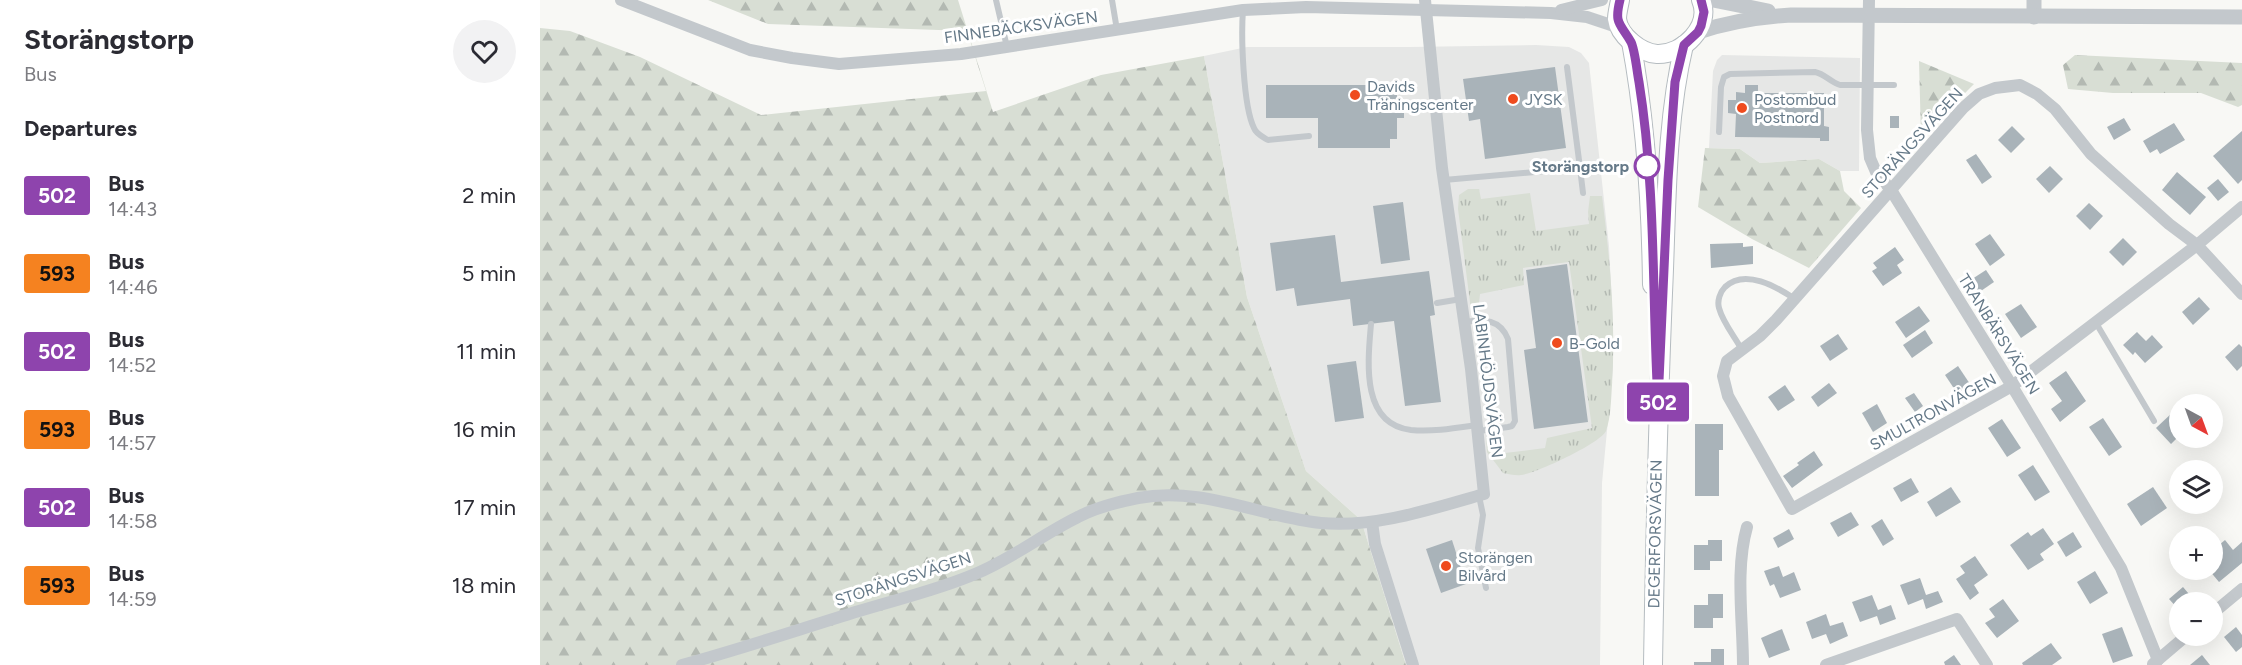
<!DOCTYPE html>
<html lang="en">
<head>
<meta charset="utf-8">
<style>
  body { margin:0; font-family:Figtree,sans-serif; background:#f2f2f3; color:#2b2b33; height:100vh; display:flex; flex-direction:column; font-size:22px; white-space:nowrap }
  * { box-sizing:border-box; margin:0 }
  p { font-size:20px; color:#7c7c81 }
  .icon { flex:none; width:33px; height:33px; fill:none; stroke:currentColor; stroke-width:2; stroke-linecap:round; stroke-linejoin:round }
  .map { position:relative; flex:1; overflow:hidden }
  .drawer { display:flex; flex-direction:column; background:#fff; width:540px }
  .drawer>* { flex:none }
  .badge { padding:0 12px; border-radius:4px; font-size:21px; line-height:39px }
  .needle { width:39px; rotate:139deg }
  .fabs { position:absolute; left:1629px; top:394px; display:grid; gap:12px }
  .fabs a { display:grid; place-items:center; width:54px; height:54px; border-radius:50%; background:#fff; box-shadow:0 6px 24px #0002; font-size:30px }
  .map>.badge { position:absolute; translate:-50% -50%; box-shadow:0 0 0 3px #fff }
  h2 { padding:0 24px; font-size:22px; line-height:54px }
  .round { display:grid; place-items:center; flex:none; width:63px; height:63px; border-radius:32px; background:#f2f2f3 }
  .headline { display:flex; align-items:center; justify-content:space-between; height:102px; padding:0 24px }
  h1 { font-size:28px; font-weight:700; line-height:45px }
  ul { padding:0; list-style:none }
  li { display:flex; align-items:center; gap:18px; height:78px; padding:0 24px }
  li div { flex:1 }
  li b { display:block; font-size:22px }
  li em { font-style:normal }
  li .badge { min-width:66px; font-weight:700; text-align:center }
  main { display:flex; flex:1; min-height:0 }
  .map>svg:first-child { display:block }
</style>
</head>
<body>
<main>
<section class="drawer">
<div class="headline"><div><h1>Storängstorp</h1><p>Bus</p></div><a class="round"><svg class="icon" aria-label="heart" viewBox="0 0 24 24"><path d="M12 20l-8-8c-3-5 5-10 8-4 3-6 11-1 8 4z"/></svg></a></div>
<h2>Departures</h2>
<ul>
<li><span class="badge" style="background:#8e44ad;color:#fff">502</span><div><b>Bus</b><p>14:43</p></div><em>2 min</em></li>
<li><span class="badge" style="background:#f58220;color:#111">593</span><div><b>Bus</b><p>14:46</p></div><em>5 min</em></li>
<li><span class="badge" style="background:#8e44ad;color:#fff">502</span><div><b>Bus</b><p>14:52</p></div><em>11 min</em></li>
<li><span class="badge" style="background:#f58220;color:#111">593</span><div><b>Bus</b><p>14:57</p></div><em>16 min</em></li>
<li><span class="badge" style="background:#8e44ad;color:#fff">502</span><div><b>Bus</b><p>14:58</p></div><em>17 min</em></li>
<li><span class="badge" style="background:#f58220;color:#111">593</span><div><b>Bus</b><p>14:59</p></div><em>18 min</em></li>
</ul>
</section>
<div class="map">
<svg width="1702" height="665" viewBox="0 0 1702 665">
  <defs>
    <pattern id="grass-tufts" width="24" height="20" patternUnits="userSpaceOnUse" patternTransform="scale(1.5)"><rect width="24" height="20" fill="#d8ded4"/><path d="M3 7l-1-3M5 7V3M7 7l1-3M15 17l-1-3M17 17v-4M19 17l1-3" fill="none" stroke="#b3b9b2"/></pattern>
    <pattern id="forest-firs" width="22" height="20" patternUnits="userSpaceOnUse" patternTransform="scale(1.5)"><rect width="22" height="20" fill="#d8ded4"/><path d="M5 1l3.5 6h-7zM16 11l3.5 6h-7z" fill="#b3b9b2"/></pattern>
  </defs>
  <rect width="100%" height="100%" fill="#f8f8f5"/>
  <g fill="#e6e7e6">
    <path d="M996,45L1029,47L1041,53L1049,63L1069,246L1073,325V368L1062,483L1060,665H866L821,520L766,471L707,297L664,56L707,47H869Z"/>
    <path d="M1182,55L1320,58L1319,171H1300L1279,159L1220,163L1200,149L1169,148L1173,71L1177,60Z"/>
  </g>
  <path fill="url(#grass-tufts)" d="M928,189H939L941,199L990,193L996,231L1049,224L1048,212L1050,196H1062C1070,259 1076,322 1072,385C1071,399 1071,417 1066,431C1061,443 995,474 981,475C976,476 969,474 963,473L947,452L946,438H957L965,453L1005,448L1007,438L1052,428L1029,262L983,268L984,285L940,294L938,312L931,310L918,209L919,195Z"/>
  <g fill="url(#forest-firs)">
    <path d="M168,0H418L453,112L561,75L664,56L707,297L766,471L821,520L866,665H0V28L30,31L100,57L221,115L446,91L427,31L228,24Z"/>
    <path d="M1535,55L1702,63V105L1698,107L1661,93H1573L1528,89L1523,65Z"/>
    <path d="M1379,61L1434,84L1381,137Z"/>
    <path d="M1165,148L1200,149L1220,163L1279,159L1300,171L1304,191L1321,208L1269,268L1212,239L1158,207Z"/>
  </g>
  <g fill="#a9b3b9">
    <path d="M1015,67L1026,148L945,159L940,119L929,121L923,79Z"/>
    <path d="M726,85H857V105H864V118H857V139H850V148H778V118H726Z"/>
    <path d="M1205,85H1218V93H1284V126L1289,127V141H1280V138L1195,137L1196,114L1188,113V100H1196V92L1205,93Z"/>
    <rect x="1350" y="116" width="9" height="12"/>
    <path d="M1584,118L1591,130L1574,140L1567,127Z"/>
    <path d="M1634,123L1645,140L1620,154L1617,149L1610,153L1603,141Z"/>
    <path d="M1472,126L1485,139L1471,153L1458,140Z"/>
    <path d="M1702,131V180L1698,184L1673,156Z"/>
    <path d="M1436,154L1452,177L1442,184L1426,160Z"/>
    <path d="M1510,166L1523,179L1509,193L1496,179Z"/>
    <path d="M1637,172L1666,197L1650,215L1622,190Z"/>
    <path d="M1678,179L1689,192L1678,201L1667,188Z"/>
    <path d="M863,202L870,260L841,264L833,206Z"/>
    <path d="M1549,203L1563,216L1550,230L1536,216Z"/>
    <path d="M1450,234L1465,255L1450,266L1435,244Z"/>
    <path d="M795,235L801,282L889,271L895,315L890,316L901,402L865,406L854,321L813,326L810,299L757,306L754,288L736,291L730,243Z"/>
    <path d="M1583,238L1597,252L1583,266L1569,252Z"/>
    <path d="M1203,243V247L1213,246V264L1171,268L1170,244Z"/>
    <path d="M1355,247L1364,260L1357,265L1362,273L1343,286L1332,271L1337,268L1333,263Z"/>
    <path d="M1027,264L1048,422L994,429L984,350L996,348L986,270Z"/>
    <path d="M1446,270L1454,282L1438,293L1429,281Z"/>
    <path d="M1659,297L1670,309L1653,325L1642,312Z"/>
    <path d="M1481,304L1497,327L1481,338L1465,314Z"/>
    <path d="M1379,306L1390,321L1366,338L1355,322Z"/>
    <path d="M1385,330L1393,343L1372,358L1363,345Z"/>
    <path d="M1597,332L1606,341L1612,335L1623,347L1605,363L1595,352L1593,355L1583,345Z"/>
    <path d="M1298,334L1308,349L1290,361L1280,346Z"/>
    <path d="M1699,344L1702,347V366L1697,371L1685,357Z"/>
    <path d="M816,361L824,418L795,422L787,365Z"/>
    <path d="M1418,366L1432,387L1419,396L1405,375Z"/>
    <path d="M1526,371L1546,401L1520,422L1511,409L1522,401L1509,383Z"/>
    <path d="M1289,383L1297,393L1278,407L1271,397Z"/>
    <path d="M1245,385L1255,400L1238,411L1228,397Z"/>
    <path d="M1374,393L1383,406L1375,412L1365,398Z"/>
    <path d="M1337,404L1347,423L1333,432L1322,413Z"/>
    <path d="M1633,412L1640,419V438H1650L1644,444L1638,437L1631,444L1616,428Z"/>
    <path d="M1563,418L1582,447L1569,456L1549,427Z"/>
    <path d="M1462,419L1481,448L1467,457L1448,428Z"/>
    <path d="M1155,424H1183V450H1179V496H1155Z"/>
    <path d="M1274,451L1283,465L1252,488L1243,476L1259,465L1257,463Z"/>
    <path d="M1493,465L1510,492L1495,501L1478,475Z"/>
    <path d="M1371,478L1379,492L1361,502L1353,488Z"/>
    <path d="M1411,487L1421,502L1396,517L1387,502Z"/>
    <path d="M1613,487L1627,508L1601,526L1587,504Z"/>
    <path d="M1311,512L1319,525L1298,537L1290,523Z"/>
    <path d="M1342,519L1354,539L1343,546L1331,526Z"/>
    <path d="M1503,528L1514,544L1500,554L1504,560L1488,570L1470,545L1488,532L1491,536Z"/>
    <path d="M1249,529L1254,539L1238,548L1233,538Z"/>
    <path d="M1533,532L1542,547L1526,557L1517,542Z"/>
    <path d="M912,540L926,584L901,593L886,549Z"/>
    <path d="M1168,540H1182V561H1170V570H1154V545H1168Z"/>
    <path d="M1685,540L1693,550L1702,542V563L1679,582L1669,570H1672V551Z"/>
    <path d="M1435,556L1448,575L1434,585L1439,593L1430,600L1416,579L1425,573L1420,566Z"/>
    <path d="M1239,566L1243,577L1254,572L1261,590L1240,598L1234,584L1230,586L1224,571Z"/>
    <path d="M1555,571L1568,593L1550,604L1537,582Z"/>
    <path d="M1380,578L1386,595L1398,591L1403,602L1386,609L1383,599L1368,605L1360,585Z"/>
    <path d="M1643,587L1654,600L1650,603H1640V611L1629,599Z"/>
    <path d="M1168,594H1183V618H1173V628H1154V605H1168Z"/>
    <path d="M1332,595L1338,610L1351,605L1356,619L1340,625L1337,616L1320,622L1312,602Z"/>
    <path d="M1463,599L1479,621L1457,638L1445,623L1455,617L1449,609Z"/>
    <path d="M1286,614L1290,626L1303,622L1308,636L1290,644L1286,634L1272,639L1266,622Z"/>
    <path d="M1582,627L1593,656L1573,663L1562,634Z"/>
    <path d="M1696,627L1702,635V647L1696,652L1684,637Z"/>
    <path d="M1242,629L1250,650L1229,658L1221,638Z"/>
    <path d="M1511,643L1522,658L1512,665H1483L1482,663Z"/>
    <path d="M1171,649H1184V665H1154V662H1171Z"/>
    <path d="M1414,655L1421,665H1405L1404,662Z"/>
    <path d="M1662,655L1670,665H1650Z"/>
  </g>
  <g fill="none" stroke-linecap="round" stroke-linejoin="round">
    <g stroke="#b5bcc0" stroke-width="20">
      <g id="secondary">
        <path d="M1080,0C1079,6 1077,13 1077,19C1079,36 1101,53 1117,54C1143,55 1172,26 1161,0"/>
        <path d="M1091,42C1106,122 1111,203 1112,285"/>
        <path d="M1113,665C1115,541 1118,417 1123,293C1127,210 1125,126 1144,45"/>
      </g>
    </g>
    <g stroke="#c3c8cc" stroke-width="6">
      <path d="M456,0L467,47"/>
      <path d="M572,0L577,30"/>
      <path d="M703,10C701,36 703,106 714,128C716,134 723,137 728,140L769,136"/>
      <path d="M1179,132L1181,87L1184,77L1190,74L1275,72C1285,74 1290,82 1300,85H1354"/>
      <path d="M1040,168L1043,193"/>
      <path d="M904,180L1040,168L1027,67"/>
      <path d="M897,303L921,299"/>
      <path d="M925,322C944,319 960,319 968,339L975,421L972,426L968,427L939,431"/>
      <path d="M1556,323L1614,421"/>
      <path d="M831,324C828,360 820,424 871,430C893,432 916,428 937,425"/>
      <path d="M1202,350C1195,337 1183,323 1179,308C1177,301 1180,292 1185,287C1205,268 1237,287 1255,299"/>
      <path d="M939,496L943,515L938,548L946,588"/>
    </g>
    <g stroke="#c3c8cc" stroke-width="12">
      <path d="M81,0L210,50L252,58L299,64L421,54L703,10L766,7L1011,13L1047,17L1080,28"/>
      <path d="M1329,0L1327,130L1330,158L1336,172L1351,190L1472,386L1581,568L1618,660"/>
      <path d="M1021,10L1062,0"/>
      <path d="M1702,207L1657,245L1472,386L1252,509L1188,396L1183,376L1187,361L1220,336L1236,320L1423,108L1439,94L1455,88L1480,85L1497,94L1515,109L1551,154L1629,224L1657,245L1702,294"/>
      <path d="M832,522L835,544L873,665"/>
      <path d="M1672,614L1702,589"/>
      <path d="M1613,664L1646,636"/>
      <path d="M142,665C201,649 260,629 319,611C358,599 398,590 435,574C472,559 503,534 538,517C557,507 578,502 598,498C662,486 718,516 781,523C836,528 891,509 944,494L931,369L902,168L885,0"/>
      <path d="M1203,665C1203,622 1195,569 1207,527"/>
      <path d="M1286,665L1417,619L1447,665"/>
    </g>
    <g stroke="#c3c8cc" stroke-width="15">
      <path d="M1173,0L1228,11"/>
      <path d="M1494,17V0"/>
      <path d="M1158,32C1189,22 1218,17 1251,15L1702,17"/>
    </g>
    <use href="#secondary" stroke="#fff" stroke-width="18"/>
  </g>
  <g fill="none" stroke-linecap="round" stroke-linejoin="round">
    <g stroke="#fff" stroke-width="14">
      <path id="line" d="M1080,0C1074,24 1080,23 1091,42C1095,50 1097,72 1099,82C1116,188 1112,297 1118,403L1128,180L1135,82L1144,45L1158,32L1161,26L1164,12L1161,0"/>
    </g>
    <use href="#line" stroke="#8e44ad" stroke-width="9"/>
  </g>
  <g fill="#ef4b1e" stroke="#fff" stroke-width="2">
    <circle cx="815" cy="95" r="6"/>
    <circle cx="973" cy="99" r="6"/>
    <circle cx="1202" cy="108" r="6"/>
    <circle cx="1017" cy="343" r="6"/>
    <circle cx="906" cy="566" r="6"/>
  </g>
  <circle fill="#fff" stroke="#8e44ad" stroke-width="3" cx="1107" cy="166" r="12"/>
  <g text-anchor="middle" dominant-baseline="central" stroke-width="6" stroke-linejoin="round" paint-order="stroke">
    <g font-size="16" fill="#657988" stroke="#fff">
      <text transform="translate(481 27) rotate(-8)">FINNEBÄCKSVÄGEN</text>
      <text transform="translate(1372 143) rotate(-48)">STORÄNGSVÄGEN</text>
      <text transform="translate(1459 334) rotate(58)">TRANBÄRSVÄGEN</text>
      <text transform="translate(948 381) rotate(83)">LABINHÖJDSVÄGEN</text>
      <text transform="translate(1393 412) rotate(-29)">SMULTRONVÄGEN</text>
      <text transform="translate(1115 534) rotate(-89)">DEGERFORSVÄGEN</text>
      <text transform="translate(363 579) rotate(-18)">STORÄNGSVÄGEN</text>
    </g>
    <g font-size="16" fill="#657988" stroke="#fff" text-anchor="start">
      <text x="827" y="86">Davids<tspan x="827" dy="18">Träningscenter</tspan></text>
      <text x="985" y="99">JYSK</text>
      <text x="1214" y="99">Postombud<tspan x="1214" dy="18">Postnord</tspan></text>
      <text x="1029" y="343">B-Gold</text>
      <text x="918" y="557">Storängen<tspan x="918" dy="18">Bilvård</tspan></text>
    </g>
    <g font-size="16" font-weight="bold" fill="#657988" stroke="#fff" text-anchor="end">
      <text x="1089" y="166">Storängstorp</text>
    </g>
  </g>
</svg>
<div class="fabs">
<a><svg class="needle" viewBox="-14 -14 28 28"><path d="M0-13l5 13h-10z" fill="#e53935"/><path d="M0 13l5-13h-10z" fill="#7c7c81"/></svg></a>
<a><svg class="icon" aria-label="layers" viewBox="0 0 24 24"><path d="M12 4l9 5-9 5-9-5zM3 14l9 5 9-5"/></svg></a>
<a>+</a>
<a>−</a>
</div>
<b class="badge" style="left:1118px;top:402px;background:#8e44ad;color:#fff">502</b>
</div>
</main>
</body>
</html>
